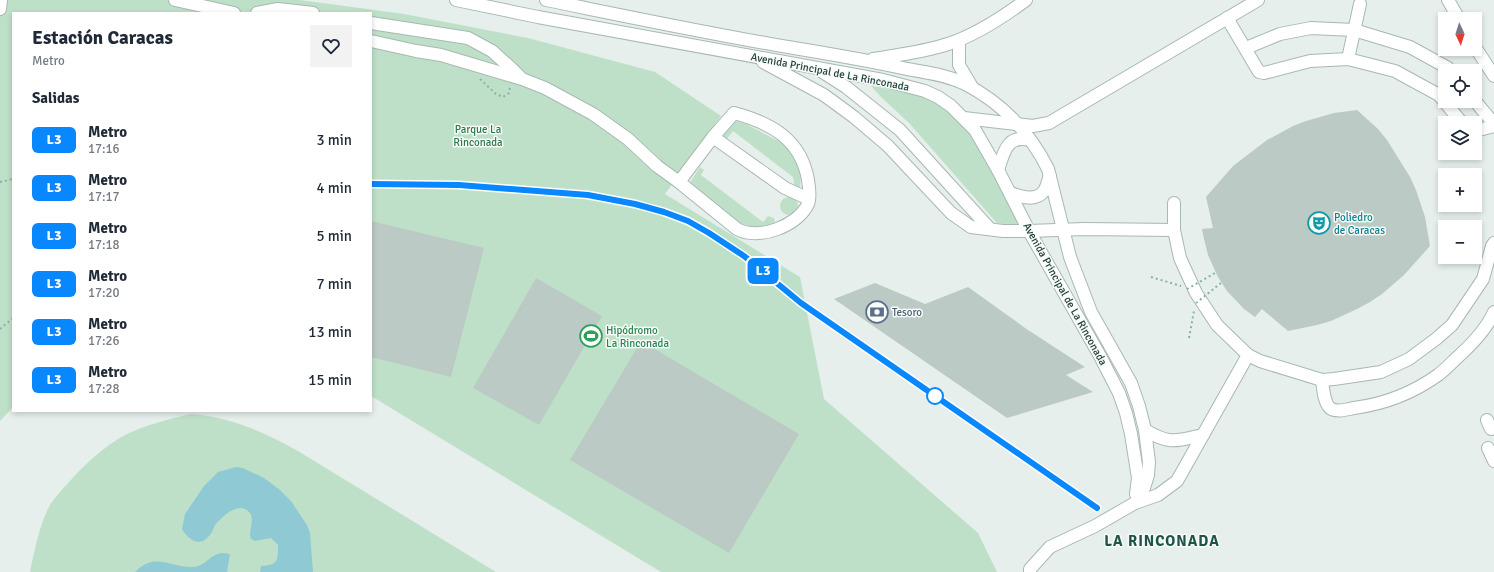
<!DOCTYPE html>
<html lang="es">
<head>
<meta charset="utf-8">
<style>
  body { margin:0; font-family:Signika,sans-serif; background:#f2f2f3; color:#1f2937; height:100vh; display:flex; flex-direction:column; font-size:15px; white-space:nowrap }
  * { box-sizing:border-box; margin:0 }
  p { font-size:13px; color:#747a83 }
  .icon { flex:none; width:22px; height:22px; fill:none; stroke:currentColor; stroke-width:2; stroke-linecap:round; stroke-linejoin:round }
  .map { position:relative; flex:1; overflow:hidden }
  .panel { position:absolute; left:12px; top:12px; width:360px; height:400px; display:flex; flex-direction:column; background:#fff; border-radius:0px; box-shadow:0 2px 6px #0003 }
  .panel>* { flex:none }
  .badge { padding:0 8px; border-radius:6px; font-size:14px; line-height:26px }
  .needle { width:26px; rotate:176deg }
  .fabs { position:absolute; left:1438px; top:12px; display:grid; gap:8px }
  .fabs a { display:grid; place-items:center; width:44px; height:44px; border-radius:0px; background:#fff; box-shadow:0 2px 6px #0003; font-size:20px }
  .map>.badge { position:absolute; translate:-50% -50%; box-shadow:0 0 0 2px #fff }
  h2 { padding:0 20px; font-size:15px; line-height:36px }
  .round { display:grid; place-items:center; flex:none; width:42px; height:42px; border-radius:0px; background:#f2f2f3 }
  .overview { display:flex; align-items:center; justify-content:space-between; height:68px; padding:0 20px }
  h1 { font-size:19px; font-weight:700; line-height:30px }
  ul { padding:0; list-style:none }
  li { display:flex; align-items:center; gap:12px; height:48px; padding:0 20px }
  li div { flex:1 }
  li b { display:block; font-size:15px }
  li em { font-style:normal }
  li .badge { min-width:44px; font-weight:700; text-align:center }
  .map>svg:first-child { display:block }
</style>
</head>
<body>
<div class="map">
<svg width="1494" height="572" viewBox="0 0 1494 572">
  <rect width="100%" height="100%" fill="#e6efeb"/>
  <g fill="#bfe0c8">
    <path d="M5,0H300L404,14L528,38L655,72L721,116L665,194L800,277L824,399L978,533L997,572H661L371,396V13H13V407L0,421V1Z"/>
    <path d="M871,86C889,89 909,90 925,97C931,100 938,104 944,108C975,128 1004,194 1022,227L997,223L909,123L880,96Z"/>
    <path d="M735,121L746,124L786,145L793,153L801,172L800,188H795L793,177L733,131L726,140L720,135Z"/>
    <path d="M700,167L704,170L701,175L763,222L768,216L774,218L775,222L773,226C761,228 750,227 739,223L692,187L691,181Z"/>
    <circle cx="789" cy="206" r="9"/>
    <path d="M191,414C234,418 261,431 298,451L496,572H30C34,553 38,532 46,513C51,501 61,491 69,482C85,464 103,447 125,435C145,425 169,419 191,414Z"/>
  </g>
  <g fill="#8ec9d4">
    <path d="M236,467L243,468L264,478L280,490L291,501L307,525L310,533L313,572H260L261,566C278,565 278,561 278,545L271,538L255,541L251,539C248,531 254,523 251,515C249,511 245,508 241,508C231,508 221,518 215,525C213,529 212,533 209,536C199,548 188,539 182,529L185,514L204,486L218,472Z"/>
    <path d="M223,553L230,554L227,572H135C155,551 171,568 193,567C207,566 209,554 223,553Z"/>
  </g>
  <g fill="#bbcac4">
    <path d="M1357,110L1378,129L1387,140L1410,177L1416,190L1425,217L1430,246L1404,275L1382,294L1370,302L1357,309L1331,321L1317,325L1288,331L1262,309L1255,317L1244,309L1227,291L1218,277L1208,255L1204,239L1202,229L1213,228L1206,197L1233,166L1267,140L1293,126L1306,121L1334,113Z"/>
    <path d="M371,221L484,248L451,377L371,357Z"/>
    <path d="M536,278L602,316L539,425L473,388Z"/>
    <path d="M875,283L925,304L968,287L1028,330L1085,367L1066,375L1093,392L1007,418L834,299Z"/>
    <path d="M641,341L799,434L729,553L570,460Z"/>
  </g>
  <g fill="none" stroke-linecap="round" stroke-linejoin="round">
    <g stroke="#a8b8b2" stroke-width="14">
      <g id="minor">
        <path d="M175,0L234,13"/>
        <path d="M456,0L538,17L883,80L925,91L938,97L951,106L975,130L998,170L1029,231L1100,356L1119,393L1126,413L1131,434L1138,478L1136,494"/>
        <path d="M546,0C630,17 715,35 800,49C836,55 872,61 907,69C925,72 946,75 963,83C1001,102 1029,131 1048,169L1070,257L1091,312L1131,383L1139,406L1145,430L1149,462L1148,475L1144,488L1135,503L1095,526L1050,547L1030,569V572"/>
        <path d="M1448,0L1459,19"/>
        <path d="M0,9L1,0"/>
        <path d="M257,13L278,9L313,13"/>
        <path d="M1227,18L1259,72L1264,73L1310,61L1348,59L1395,71L1439,95L1462,123"/>
        <path d="M371,23L468,38L492,51L512,69L521,78"/>
        <path d="M959,40V65L972,87"/>
        <path d="M371,41L416,51L441,55L522,79L545,88L593,114L628,139L657,166L679,182"/>
        <path d="M1475,47L1494,76"/>
        <path d="M1246,48L1280,34L1311,28L1354,30L1410,47L1448,68L1450,71"/>
        <path d="M873,59C898,55 924,52 948,44C976,35 1003,17 1026,0"/>
        <path d="M1348,59L1360,4"/>
        <path d="M763,62L824,95L854,117L888,146L951,213L971,227L1003,231H1029L1084,229L1174,230"/>
        <path d="M821,71L846,87L900,130L990,229"/>
        <path d="M1475,101L1494,124"/>
        <path d="M734,113C771,123 801,139 808,180C809,187 811,197 808,204C798,226 758,241 737,229L679,182L713,137Z"/>
        <path d="M964,118L1033,126L1049,123L1258,0"/>
        <path d="M1475,131L1494,126"/>
        <path d="M713,137L785,188L809,199"/>
        <path d="M998,170C1004,152 1007,134 1030,140"/>
        <path d="M1011,193C1021,197 1036,202 1044,191C1047,187 1048,180 1050,176"/>
        <path d="M1174,203V230L1180,258L1196,293L1217,325L1248,355L1260,361L1322,380L1334,379L1381,372L1409,359L1436,339L1452,325L1483,279L1492,246L1494,243"/>
        <path d="M1322,380C1323,388 1324,403 1330,408C1336,413 1348,409 1354,408C1384,404 1413,393 1438,375C1446,369 1453,361 1461,354C1474,342 1487,328 1494,312"/>
        <path d="M1487,420L1491,429"/>
        <path d="M1145,430C1170,445 1176,441 1203,435"/>
        <path d="M1488,448L1494,461"/>
        <path d="M1135,503L1158,495L1177,481L1248,355"/>
      </g>
    </g>
    <g stroke="#86b3a5" stroke-width="2" stroke-dasharray="2 3" stroke-linecap="butt">
      <path d="M480,79L496,94L503,97L509,93L510,87"/>
      <path d="M0,182L13,179"/>
      <path d="M1151,277L1181,286"/>
      <path d="M0,329L13,318"/>
      <path d="M1189,338L1194,311"/>
    </g>
    <use href="#minor" stroke="#fff" stroke-width="12"/>
    <g stroke="#86b3a5" stroke-width="2" stroke-dasharray="2 3" stroke-linecap="butt">
      <path d="M1187,289L1215,273"/>
      <path d="M1196,303L1221,283"/>
    </g>
  </g>
  <g fill="none" stroke-linecap="round" stroke-linejoin="round">
    <g stroke="#fff" stroke-width="9">
      <path id="line" d="M371,184L459,185L588,195L635,204L664,212L688,221L709,233L744,256L801,303L1097,508"/>
    </g>
    <use href="#line" stroke="#0887ff" stroke-width="6"/>
  </g>
  <defs>
    <g id="theatre-ring" transform="scale(1.15)"><circle r="9.5" fill="#f7fbf9" stroke="#0f9aa8" stroke-width="1.5"/><path d="M-5-5.5Q0-4 5-5.5V0Q5 5 0 6Q-5 5-5 0ZM-3.3-2.5H-1v1.5H-3.3ZM1-2.5H3.3v1.5H1ZM-2.8 1Q0 5.5 2.8 1Z" fill="#0f9aa8"/></g>
    <g id="bank-ring" transform="scale(1.15)"><circle r="9.5" fill="#f7fbf9" stroke="#5c6f8a" stroke-width="1.5"/><path d="M-6-4H6V4H-6ZM0-2.3a2.3 2.3 0 1 0 0 4.6a2.3 2.3 0 1 0 0-4.6Z" fill="#5c6f8a"/></g>
    <g id="stadium-ring" transform="scale(1.15)"><circle r="9.5" fill="#f7fbf9" stroke="#2e9e5b" stroke-width="1.5"/><path d="M0-5a6.5 5 0 1 0 0 10a6.5 5 0 1 0 0-10ZM-3.5-1.8h7v3.6h-7Z" fill="#2e9e5b"/></g>
  </defs>
  <g fill-rule="evenodd">
    <use href="#theatre-ring" x="1319" y="223"/>
    <use href="#bank-ring" x="877" y="312"/>
    <use href="#stadium-ring" x="591" y="336"/>
  </g>
  <circle fill="#fff" stroke="#0887ff" stroke-width="2" cx="935" cy="396" r="8"/>
  <g text-anchor="middle" dominant-baseline="central" stroke-width="3" stroke-linejoin="round" paint-order="stroke">
    <g font-size="11" fill="#24423a" stroke="#f7fbf9">
      <text transform="translate(830 72) rotate(11)">Avenida Principal de La Rinconada</text>
      <text transform="translate(1065 294) rotate(61)">Avenida Principal de La Rinconada</text>
    </g>
    <g font-size="11" fill="#2d7a4b" stroke="#f7fbf9">
      <text x="478" y="129">Parque La<tspan x="478" dy="13">Rinconada</tspan></text>
    </g>
    <g font-size="11" fill="#0d838f" stroke="#f7fbf9" text-anchor="start">
      <text x="1334" y="217">Poliedro<tspan x="1334" dy="13">de Caracas</tspan></text>
    </g>
    <g font-size="11" fill="#4e5e75" stroke="#f7fbf9" text-anchor="start">
      <text x="892" y="312">Tesoro</text>
    </g>
    <g font-size="11" fill="#27864d" stroke="#f7fbf9" text-anchor="start">
      <text x="606" y="330">Hipódromo<tspan x="606" dy="13">La Rinconada</tspan></text>
    </g>
    <g font-size="15" font-weight="bold" letter-spacing="1" fill="#1f5548" stroke="#f7fbf9">
      <text x="1162" y="541">LA RINCONADA</text>
    </g>
  </g>
</svg>
<div class="fabs">
<a><svg class="needle" viewBox="-14 -14 28 28"><path d="M0-13l5 13h-10z" fill="#e53935"/><path d="M0 13l5-13h-10z" fill="#747a83"/></svg></a>
<a><svg class="icon" aria-label="locate" viewBox="0 0 24 24"><circle cx="12" cy="12" r="6"/><path d="M12 2v4M12 18v4M2 12h4M18 12h4"/></svg></a>
<a><svg class="icon" aria-label="layers" viewBox="0 0 24 24"><path d="M12 4l9 5-9 5-9-5zM3 14l9 5 9-5"/></svg></a>
<a>+</a>
<a>−</a>
</div>
<b class="badge" style="left:763px;top:271px;background:#0887ff;color:#fff">L3</b>
<section class="panel">
<div class="overview"><div><h1>Estación Caracas</h1><p>Metro</p></div><a class="round"><svg class="icon" aria-label="heart" viewBox="0 0 24 24"><path d="M12 20l-8-8c-3-5 5-10 8-4 3-6 11-1 8 4z"/></svg></a></div>
<h2>Salidas</h2>
<ul>
<li><span class="badge" style="background:#0887ff;color:#fff">L3</span><div><b>Metro</b><p>17:16</p></div><em>3 min</em></li>
<li><span class="badge" style="background:#0887ff;color:#fff">L3</span><div><b>Metro</b><p>17:17</p></div><em>4 min</em></li>
<li><span class="badge" style="background:#0887ff;color:#fff">L3</span><div><b>Metro</b><p>17:18</p></div><em>5 min</em></li>
<li><span class="badge" style="background:#0887ff;color:#fff">L3</span><div><b>Metro</b><p>17:20</p></div><em>7 min</em></li>
<li><span class="badge" style="background:#0887ff;color:#fff">L3</span><div><b>Metro</b><p>17:26</p></div><em>13 min</em></li>
<li><span class="badge" style="background:#0887ff;color:#fff">L3</span><div><b>Metro</b><p>17:28</p></div><em>15 min</em></li>
</ul>
</section>
</div>
</body>
</html>
